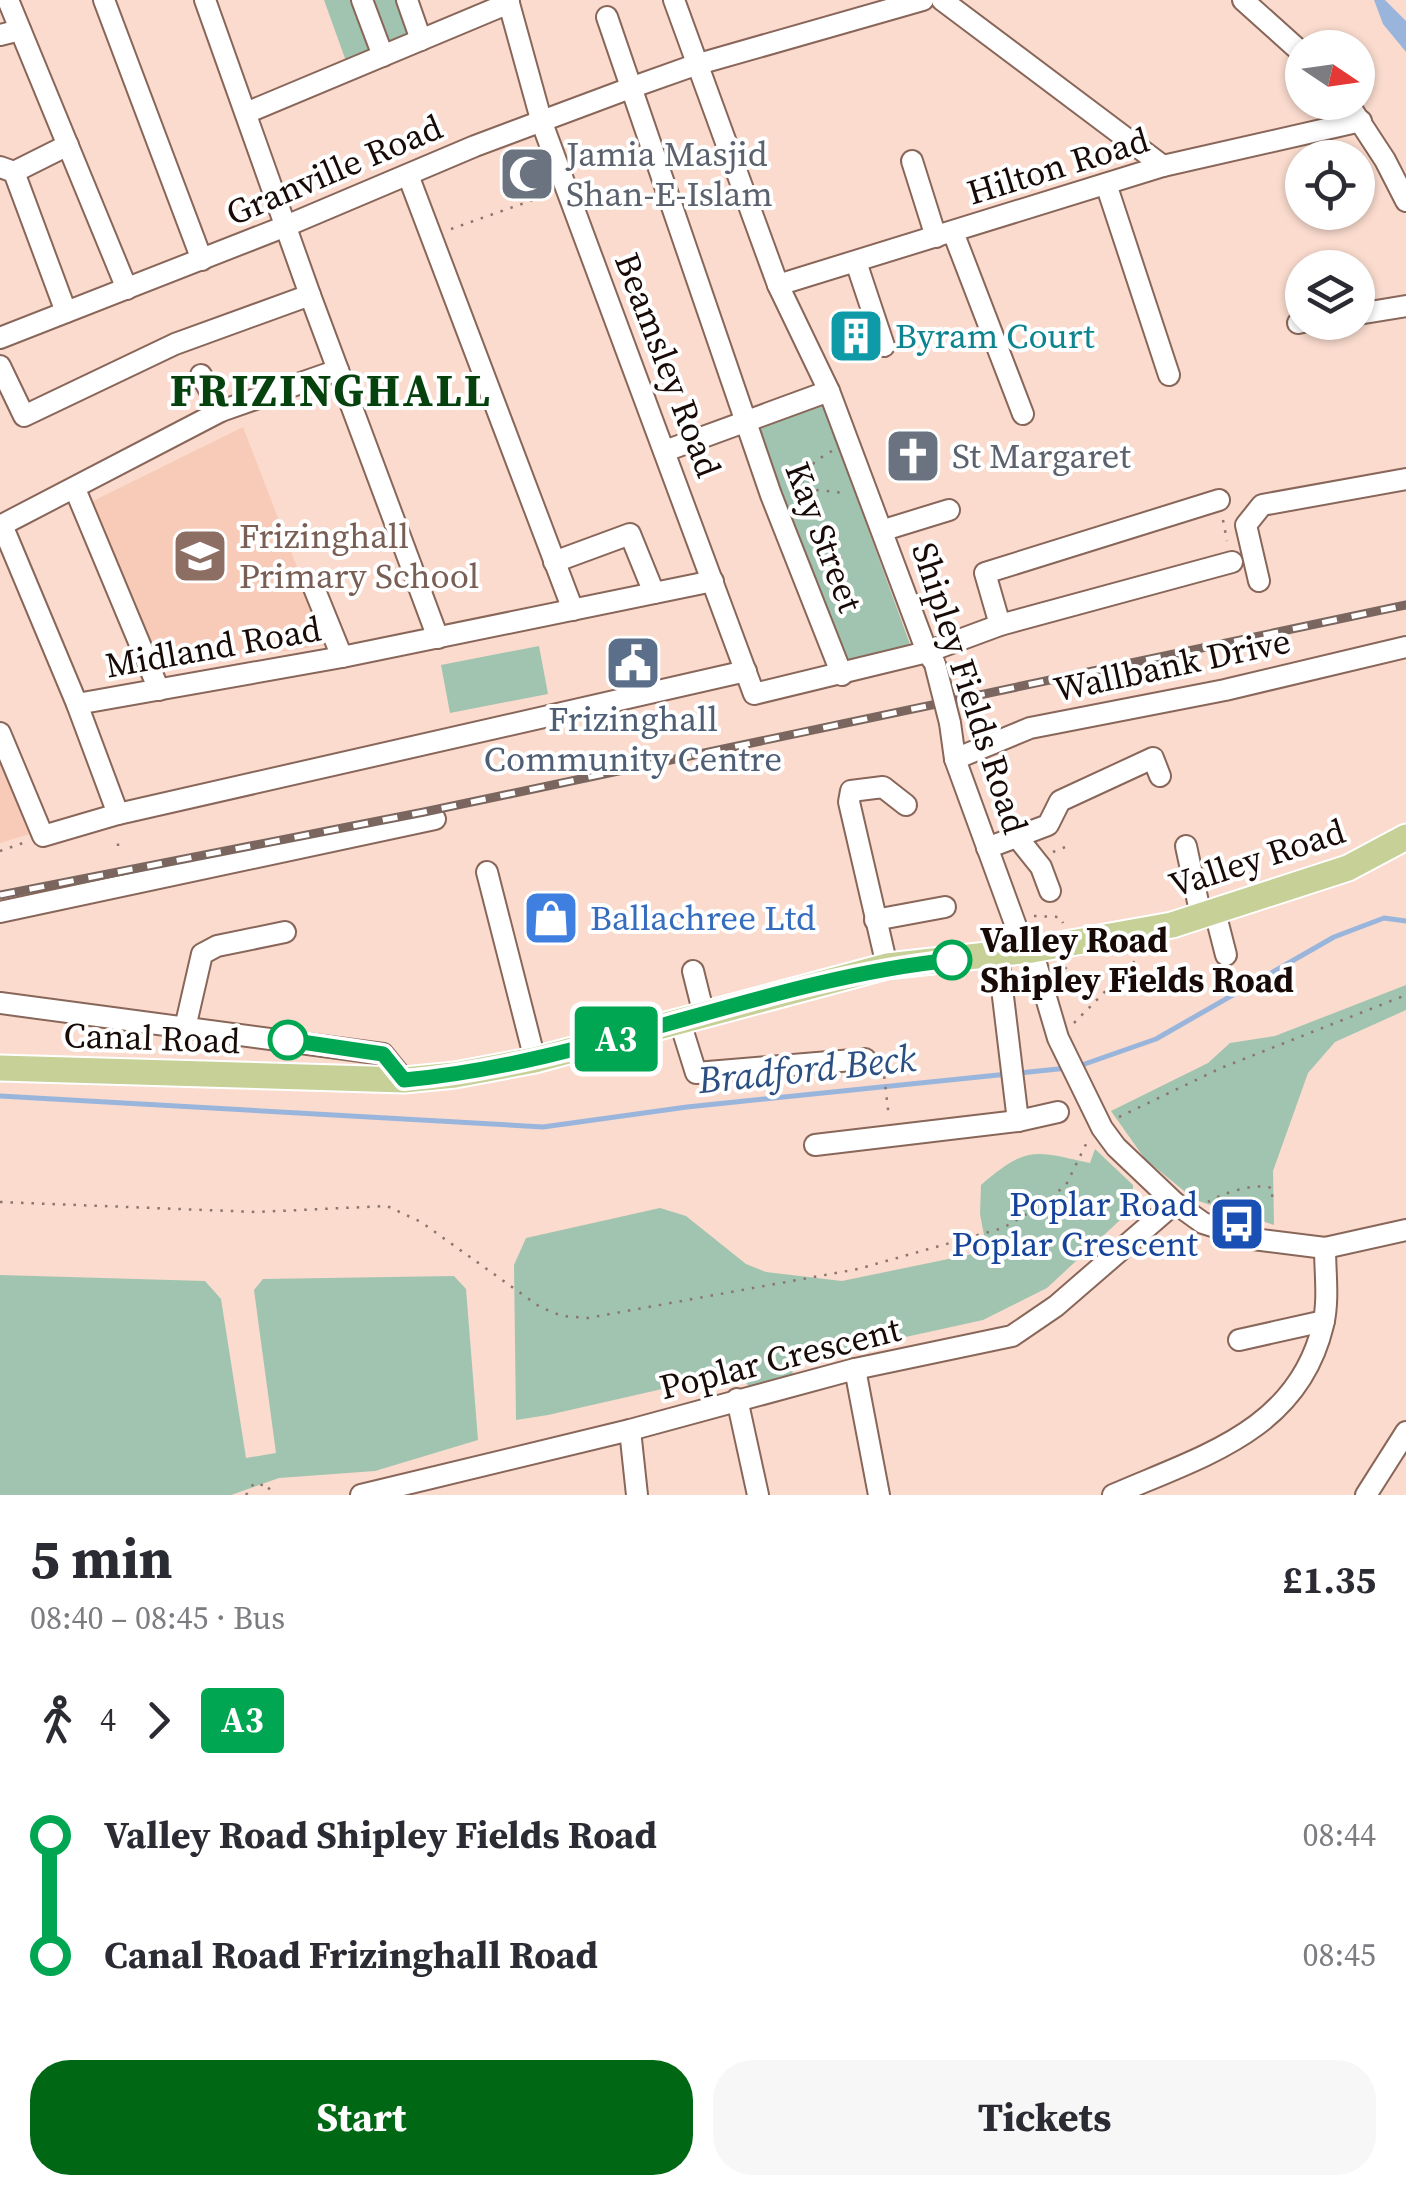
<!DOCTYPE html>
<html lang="en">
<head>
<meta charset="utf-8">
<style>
  body { margin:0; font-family:"Source Serif 4",serif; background:#f7f7f7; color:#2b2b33; height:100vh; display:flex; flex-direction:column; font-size:38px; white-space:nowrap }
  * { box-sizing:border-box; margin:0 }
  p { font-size:32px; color:#7c7c81 }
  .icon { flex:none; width:55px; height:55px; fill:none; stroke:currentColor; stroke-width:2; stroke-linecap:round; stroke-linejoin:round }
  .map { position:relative; height:1495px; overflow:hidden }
  .details { display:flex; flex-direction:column; background:#fff; flex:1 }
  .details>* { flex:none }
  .badge { padding:0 20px; border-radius:8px; font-size:35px; line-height:65px }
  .needle { width:65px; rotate:103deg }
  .fabs { position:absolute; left:1285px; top:30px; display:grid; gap:20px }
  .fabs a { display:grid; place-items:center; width:90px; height:90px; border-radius:50%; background:#fff; box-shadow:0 2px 8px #0004; font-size:50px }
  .map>.badge { position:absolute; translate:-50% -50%; box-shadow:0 0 0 5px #fff }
  .legs { display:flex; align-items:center; gap:15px; height:110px; padding:0 30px; font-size:32px }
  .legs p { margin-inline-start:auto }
  .overview { display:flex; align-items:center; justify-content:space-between; height:170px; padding:0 30px }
  h1 { font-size:55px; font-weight:700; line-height:75px }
  .cta { display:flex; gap:20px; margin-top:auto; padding:20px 30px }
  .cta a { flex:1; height:115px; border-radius:40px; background:#006815; color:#fff; font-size:40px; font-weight:700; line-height:115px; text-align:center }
  .cta a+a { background:#f7f7f7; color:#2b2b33 }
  ul { padding:0 30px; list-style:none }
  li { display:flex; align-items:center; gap:35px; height:120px; font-size:38px }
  li i { display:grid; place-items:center; width:15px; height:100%; margin:0 12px; background:currentColor }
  li i::after { content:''; width:25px; height:25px; margin:-12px; border:8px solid; border-radius:50%; background:#fff }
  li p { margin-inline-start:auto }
  li:first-child i { background:linear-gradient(#0000 50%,currentColor 0) }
  li:last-child i { background:linear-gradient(currentColor 50%,#0000 0) }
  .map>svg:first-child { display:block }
</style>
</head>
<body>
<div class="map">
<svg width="1406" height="1495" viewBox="0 0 1406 1495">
  <rect width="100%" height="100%" fill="#fadbce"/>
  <g fill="#f8cbb8">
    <path d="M243,427L327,645L152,670L85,505Z"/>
    <path d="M0,753L33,833L0,843Z"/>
  </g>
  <g fill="#a1c4b0">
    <path d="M324,0H403L415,36L347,64Z"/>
    <path d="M822,402L911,647L845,664L753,428Z"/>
    <path d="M539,646L548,694L450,713L441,665Z"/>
    <path d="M1406,985V1010L1335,1042L1308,1073L1273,1171L1274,1225L1195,1200L1145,1159L1111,1111L1208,1063L1230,1043L1275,1036Z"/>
    <path d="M1095,1149L1133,1185V1208L1047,1288L983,1320L792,1362L793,1378L750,1388L737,1372L548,1415L516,1420L514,1265L526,1238L660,1208L686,1216L746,1264L766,1272L842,1281L987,1251L980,1214L981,1185C1027,1146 1033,1150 1090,1163Z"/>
    <path d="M0,1275L205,1281L221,1299L246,1458L276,1453L254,1290L263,1279L454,1276L466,1289L478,1440L375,1471L279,1478L231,1495H0Z"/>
  </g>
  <path fill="#9ab5dc" d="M1374,0H1385L1406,21V52L1383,24Z"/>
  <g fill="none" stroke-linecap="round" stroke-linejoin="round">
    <g stroke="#9ab5dc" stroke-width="5">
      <path d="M1079,1066L1156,1039L1334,937L1384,918L1406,921"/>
      <path d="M1019,1073L1068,1068"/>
      <path d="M0,1096L543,1127L687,1107L1008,1074"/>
    </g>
    <g stroke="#886659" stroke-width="24">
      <g id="minor">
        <path d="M8,0L127,289"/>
        <path d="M104,0L202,260"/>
        <path d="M205,0L310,295L438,638"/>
        <path d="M362,0L383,56"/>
        <path d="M407,0L421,40"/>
        <path d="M508,0L542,123L754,694L927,652L1000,625L1232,562"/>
        <path d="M674,0L778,285L829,391L927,652L934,662"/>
        <path d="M942,0L1163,166"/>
        <path d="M1243,0L1302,53"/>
        <path d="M607,17L771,495L842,675"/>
        <path d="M0,35L20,30"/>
        <path d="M1347,102L1385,160L1406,201"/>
        <path d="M246,113L509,3"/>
        <path d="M912,161L936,237"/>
        <path d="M0,167L14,172L66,312"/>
        <path d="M14,172L68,145"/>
        <path d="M408,175L573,610"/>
        <path d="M1106,184L1169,375"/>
        <path d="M953,232L1023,414"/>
        <path d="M856,262L884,346"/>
        <path d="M778,285L1163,166L1361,121"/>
        <path d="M1358,314L1406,306"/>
        <path d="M1298,323L1303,322"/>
        <path d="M0,338L286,226L475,146L633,87L695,65L923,0"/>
        <path d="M0,366L24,416L175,344L310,295"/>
        <path d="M201,375L221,411"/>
        <path d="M665,451L829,391"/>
        <path d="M75,489L159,690"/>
        <path d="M2,525L77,704L118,814"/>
        <path d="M0,526L221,411L338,370"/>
        <path d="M884,530L949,510"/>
        <path d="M554,562L630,534L654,593"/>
        <path d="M1259,581L1246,525L1262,505L1406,479"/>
        <path d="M314,588L342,657"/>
        <path d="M1000,625L985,573L1219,500"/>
        <path d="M77,704L342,657L713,581"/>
        <path d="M950,723L955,759L1025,951"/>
        <path d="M0,733L43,836L118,814L746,671"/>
        <path d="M955,759L1030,728L1225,690L1406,647"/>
        <path d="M1017,837L1041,867L1050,891"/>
        <path d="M1186,846L1201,916"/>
        <path d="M987,848L1048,825L1060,801L1153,758L1160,776"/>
        <path d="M487,872L535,1060"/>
        <path d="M0,912L435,819"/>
        <path d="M1215,912L1226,955"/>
        <path d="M875,920L945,907"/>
        <path d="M1032,950L1058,1038L1102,1128L1116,1147L1175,1203L1203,1223L1253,1239L1325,1248L1406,1230"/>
        <path d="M998,955L1018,1121L1058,1112"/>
        <path d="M887,966L849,802L851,791L883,787L906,805"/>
        <path d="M693,971L704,1015"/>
        <path d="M0,1003L383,1054L404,1080"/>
        <path d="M680,1022L696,1073L865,1059"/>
        <path d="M185,1028L202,954L217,946L285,932"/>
        <path d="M815,1145L1018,1121"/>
        <path d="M1239,1340L1324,1321"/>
        <path d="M855,1369L879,1495"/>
        <path d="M737,1399L758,1495"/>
        <path d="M630,1430L637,1495"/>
        <path d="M361,1495L630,1430L855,1369L1012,1336L1056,1306L1175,1203"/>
        <path d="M1113,1495C1202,1456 1298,1431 1323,1325C1329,1301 1325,1272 1325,1248"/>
        <path d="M1366,1495L1406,1432"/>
      </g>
    </g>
    <g stroke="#fff" stroke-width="29">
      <path id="major" d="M0,1068L404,1080L455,1075L535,1060L887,966L1032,950L1172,925L1348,868L1406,837"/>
    </g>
    <g stroke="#8b756d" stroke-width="2.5" stroke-dasharray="2.5 8" stroke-linecap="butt">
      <path d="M451,229L547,195"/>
      <path d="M832,451L815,461L801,484L817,490L845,493"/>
      <path d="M1223,520L1227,541"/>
      <path d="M118,846V836"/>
      <path d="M0,851L23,843"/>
      <path d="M1053,852L1070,845"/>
      <path d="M1034,916L1060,917L1063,923"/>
      <path d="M1057,976L1069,965"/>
      <path d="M1074,1023L1142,954"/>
      <path d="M883,1066L889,1118"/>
      <path d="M1119,1117L1221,1068L1406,995"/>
      <path d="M0,1202L256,1212L387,1206L421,1222L540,1307L562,1316L588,1318L858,1269L1003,1228L1040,1206L1066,1185L1088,1140"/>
      <path d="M1208,1202C1222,1193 1260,1181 1273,1189L1272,1197"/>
      <path d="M246,1495L254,1483L270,1487L265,1495"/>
    </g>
    <use href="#minor" stroke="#fff" stroke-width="20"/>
    <use href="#major" stroke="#c6d097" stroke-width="25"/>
    <g stroke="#7a665e" stroke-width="9">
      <path id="rail" d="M0,895L424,812L1406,605"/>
    </g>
    <use href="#rail" stroke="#fff" stroke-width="5" stroke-dasharray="15" stroke-linecap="butt"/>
    <g stroke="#886659" stroke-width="24" stroke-linecap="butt">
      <path id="minor-bridge" d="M935,664L950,723"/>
    </g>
    <use href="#minor-bridge" stroke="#fff" stroke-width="20"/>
  </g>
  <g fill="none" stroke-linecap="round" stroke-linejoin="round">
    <g stroke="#fff" stroke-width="22">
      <path id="line-1" d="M288,1040L383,1054L404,1080C592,1063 766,979 952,960"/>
    </g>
    <use href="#line-1" stroke="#00a651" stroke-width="15"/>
  </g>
  <defs>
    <g id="mosque-square" transform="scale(2.875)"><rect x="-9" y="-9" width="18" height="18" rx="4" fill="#6b7280" stroke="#fff"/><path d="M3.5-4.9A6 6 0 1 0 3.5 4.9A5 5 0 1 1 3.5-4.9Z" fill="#fff"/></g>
    <g id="building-square" transform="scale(2.875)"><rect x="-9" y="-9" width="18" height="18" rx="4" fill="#0f9aa8" stroke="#fff"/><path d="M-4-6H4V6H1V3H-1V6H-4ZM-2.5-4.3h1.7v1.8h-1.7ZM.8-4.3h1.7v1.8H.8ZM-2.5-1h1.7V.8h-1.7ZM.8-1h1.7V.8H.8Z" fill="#fff"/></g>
    <g id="church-square" transform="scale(2.875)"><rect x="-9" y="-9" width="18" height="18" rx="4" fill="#6b7280" stroke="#fff"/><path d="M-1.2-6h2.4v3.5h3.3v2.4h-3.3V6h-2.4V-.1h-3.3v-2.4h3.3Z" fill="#fff"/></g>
    <g id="school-square" transform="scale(2.875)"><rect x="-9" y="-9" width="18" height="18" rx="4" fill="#8d6e63" stroke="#fff"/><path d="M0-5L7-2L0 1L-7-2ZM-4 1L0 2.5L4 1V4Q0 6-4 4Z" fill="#fff"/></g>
    <g id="civic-square" transform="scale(2.875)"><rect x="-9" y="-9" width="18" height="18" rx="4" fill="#5c6f8a" stroke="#fff"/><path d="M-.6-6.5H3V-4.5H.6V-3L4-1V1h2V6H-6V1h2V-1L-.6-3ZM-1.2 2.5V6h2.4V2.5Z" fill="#fff"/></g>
    <g id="shop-square" transform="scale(2.875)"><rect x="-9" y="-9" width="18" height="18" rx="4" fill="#3f7fe0" stroke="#fff"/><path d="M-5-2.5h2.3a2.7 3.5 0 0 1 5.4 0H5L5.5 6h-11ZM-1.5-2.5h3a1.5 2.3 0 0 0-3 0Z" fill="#fff"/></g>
    <g id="bus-square" transform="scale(2.875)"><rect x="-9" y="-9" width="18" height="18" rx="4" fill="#1a4fb4" stroke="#fff"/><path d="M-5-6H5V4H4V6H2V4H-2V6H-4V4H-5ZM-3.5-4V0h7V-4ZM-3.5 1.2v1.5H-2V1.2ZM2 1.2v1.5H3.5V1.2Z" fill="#fff"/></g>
  </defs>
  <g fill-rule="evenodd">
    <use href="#mosque-square" x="527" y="174"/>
    <use href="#building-square" x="856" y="336"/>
    <use href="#church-square" x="913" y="456"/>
    <use href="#school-square" x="200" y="556"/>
    <use href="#civic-square" x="633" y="663"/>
    <use href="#shop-square" x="551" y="918"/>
    <use href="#bus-square" x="1237" y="1224"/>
  </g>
  <g fill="#fff" stroke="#00a651" stroke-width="5">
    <circle cx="952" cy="960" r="18"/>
    <circle cx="288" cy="1040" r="18"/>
  </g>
  <g text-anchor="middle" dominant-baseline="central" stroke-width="8" stroke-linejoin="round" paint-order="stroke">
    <g font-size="35" fill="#5b616d" stroke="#fff" text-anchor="start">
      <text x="566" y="154">Jamia Masjid<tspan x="566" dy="40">Shan-E-Islam</tspan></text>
      <text x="952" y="456">St Margaret</text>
    </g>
    <g font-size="35" fill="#180b07" stroke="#fff">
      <text transform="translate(1058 166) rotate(-17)">Hilton Road</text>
      <text transform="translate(334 170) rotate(-23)">Granville Road</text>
      <text transform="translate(668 365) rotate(69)">Beamsley Road</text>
      <text transform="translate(824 537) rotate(69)">Kay Street</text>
      <text transform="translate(213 647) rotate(-10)">Midland Road</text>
      <text transform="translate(1172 665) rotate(-12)">Wallbank Drive</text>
      <text transform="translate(970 688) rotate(72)">Shipley Fields Road</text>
      <text transform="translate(1257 858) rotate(-18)">Valley Road</text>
      <text transform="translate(152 1038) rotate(2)">Canal Road</text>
      <text transform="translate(780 1358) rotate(-14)">Poplar Crescent</text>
    </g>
    <g font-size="35" fill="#0d838f" stroke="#fff" text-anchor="start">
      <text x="895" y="336">Byram Court</text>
    </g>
    <g font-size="35" fill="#785e54" stroke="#fff" text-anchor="start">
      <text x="239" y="536">Frizinghall<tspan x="239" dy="40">Primary School</tspan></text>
    </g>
    <g font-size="35" fill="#4e5e75" stroke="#fff">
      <text x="633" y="719">Frizinghall<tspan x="633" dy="40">Community Centre</tspan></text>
    </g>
    <g font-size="35" fill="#366cbe" stroke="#fff" text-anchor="start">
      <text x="590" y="918">Ballachree Ltd</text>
    </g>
    <g font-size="35" font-weight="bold" fill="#180b07" stroke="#fff" text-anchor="start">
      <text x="980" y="940">Valley Road<tspan x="980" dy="40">Shipley Fields Road</tspan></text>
    </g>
    <g font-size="35" fill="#164399" stroke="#fff" text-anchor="end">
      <text x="1198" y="1204">Poplar Road<tspan x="1198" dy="40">Poplar Crescent</tspan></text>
    </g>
    <g font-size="38" font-style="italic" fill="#2c4f82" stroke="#fff">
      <text transform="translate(807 1069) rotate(-6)">Bradford Beck</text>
    </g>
    <g font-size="45" font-weight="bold" letter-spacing="2.5" fill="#06420e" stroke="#fff">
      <text x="331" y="390">FRIZINGHALL</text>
    </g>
  </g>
</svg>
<div class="fabs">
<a><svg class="needle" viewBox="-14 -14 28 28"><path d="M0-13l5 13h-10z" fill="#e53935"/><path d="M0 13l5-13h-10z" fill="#7c7c81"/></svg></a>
<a><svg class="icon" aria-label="locate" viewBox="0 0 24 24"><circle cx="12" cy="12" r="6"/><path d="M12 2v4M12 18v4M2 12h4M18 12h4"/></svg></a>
<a><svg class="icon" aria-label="layers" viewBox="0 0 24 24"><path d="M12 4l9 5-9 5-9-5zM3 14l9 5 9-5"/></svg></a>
</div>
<b class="badge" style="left:616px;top:1039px;background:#00a651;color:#fff">A3</b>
</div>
<section class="details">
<div class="overview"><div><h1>5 min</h1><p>08:40 – 08:45 · Bus</p></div><b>£1.35</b></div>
<div class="legs"><svg class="icon" aria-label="walk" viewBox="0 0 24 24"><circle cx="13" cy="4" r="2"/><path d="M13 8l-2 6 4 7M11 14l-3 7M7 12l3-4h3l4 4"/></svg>4<svg class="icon" aria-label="forward" viewBox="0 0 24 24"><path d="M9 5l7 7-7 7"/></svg><b class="badge" style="background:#00a651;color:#fff">A3</b></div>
<ul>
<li><i style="color:#00a651"></i><b>Valley Road Shipley Fields Road</b><p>08:44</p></li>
<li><i style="color:#00a651"></i><b>Canal Road Frizinghall Road</b><p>08:45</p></li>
</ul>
<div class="cta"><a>Start</a><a>Tickets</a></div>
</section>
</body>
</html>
